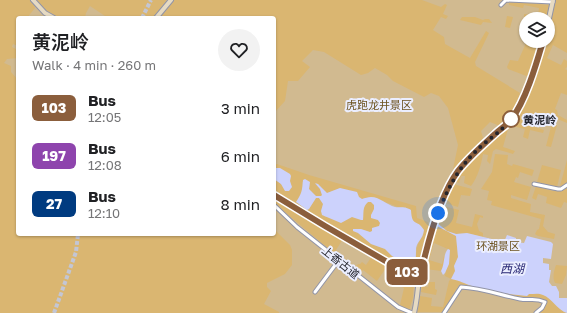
<!DOCTYPE html>
<html lang="en">
<head>
<meta charset="utf-8">
<style>
  body { margin:0; font-family:"Golos Text","Noto Sans SC",sans-serif; background:#f2f2f2; color:#202124; height:100vh; display:flex; flex-direction:column; font-size:15px; white-space:nowrap }
  * { box-sizing:border-box; margin:0 }
  p { font-size:13px; color:#757577 }
  .icon { flex:none; width:22px; height:22px; fill:none; stroke:currentColor; stroke-width:2; stroke-linecap:round; stroke-linejoin:round }
  .map { position:relative; flex:1; overflow:hidden }
  .details { position:absolute; left:16px; top:16px; width:260px; height:220px; display:flex; flex-direction:column; background:#fff; border-radius:4px; box-shadow:0 1px 3px #0004 }
  .details>* { flex:none }
  .badge { padding:0 8px; border-radius:6px; font-size:14px; line-height:26px }
  .buttons { position:absolute; left:519px; top:12px; display:grid; gap:8px }
  .buttons a { display:grid; place-items:center; width:36px; height:36px; border-radius:50%; background:#fff; box-shadow:0 1px 3px #0004; font-size:20px }
  .you { position:absolute; width:20px; height:20px; margin:-10px; border:3px solid #fff; border-radius:50%; background:#1a73e8; box-shadow:0 0 0 6px #1a73e833 }
  .map>.badge { position:absolute; translate:-50% -50%; box-shadow:0 0 0 2px #fff }
  .round { display:grid; place-items:center; flex:none; width:42px; height:42px; border-radius:21px; background:#f2f2f2 }
  .summary { display:flex; align-items:center; justify-content:space-between; height:68px; padding:0 16px }
  h1 { font-size:19px; font-weight:600; line-height:30px }
  ul { padding:0; list-style:none }
  li { display:flex; align-items:center; gap:12px; height:48px; padding:0 16px }
  li div { flex:1 }
  li b { display:block; font-size:15px }
  li em { font-style:normal }
  li .badge { min-width:44px; font-weight:700; text-align:center }
  .map>svg:first-child { display:block }
</style>
</head>
<body>
<div class="map">
<svg width="567" height="313" viewBox="0 0 567 313">
  <rect width="100%" height="100%" fill="#ebeeff"/>
  <path fill="#d1ba90" fill-rule="evenodd" d="M0,0H567V313H0ZM18,18H274V234H18ZM526,19H548V41H526Z"/>
  <g fill="#dab671" fill-rule="evenodd">
    <path d="M0,0H34L35,8L27,18H18V34L17,37L18,46L13,44L12,47L18,50V58L7,59L4,63L11,66V72L18,80V234H274V229L290,245L292,250V265L285,274L267,283V287L271,291L264,304L279,312V313H0Z"/>
    <path d="M35,0H167L153,18H108L90,6L86,13L85,18C62,18 52,19 35,0Z"/>
    <path d="M173,0H422L441,7L445,4L447,5L443,14L448,16L446,19L441,17L433,30L444,37L445,44L470,58L486,31L489,33L475,62L476,66L520,93C517,104 509,119 500,126L490,122L481,131L483,138L453,169L458,145L448,108L439,96L431,93L424,97L393,81L387,75L375,68L368,73L361,75L324,52L313,50L302,61L310,67L298,81H288L285,101L274,113V18H158Z"/>
    <path d="M556,0H567V53L553,45L547,58L561,65L564,59L567,61V67L565,69L567,70V95L561,93L555,109L557,110L558,115L567,120V123L550,116L548,122L534,118L532,126L544,130L543,133L530,130L528,139L523,137L525,129L512,126L508,129L503,147L515,151L513,154L496,149L493,151L490,164L487,161L488,155L483,154C481,165 478,177 471,186L464,183L465,176H461L459,183L455,181L462,170L478,152L513,121L526,95L537,72L545,41H548V31Z"/>
    <path d="M519,2L549,5L547,19H527L524,18V14L538,16L539,8L524,5L523,8L509,5V3Z"/>
    <path d="M507,16L513,17L510,28L505,27Z"/>
    <path d="M462,17H475L483,20L485,19H489L492,23L483,22L481,25L460,20Z"/>
    <path d="M527,41H541L529,77L508,69L507,67L510,60L518,61Z"/>
    <path d="M552,123L557,125L551,147L546,146Z"/>
    <path d="M495,154L508,155L507,164L512,166L513,164L534,170L532,176L520,172L518,178L516,177L514,182L531,187L527,200L511,195V198L531,204L530,212L545,215L543,226L548,232L555,234L554,239L538,236L535,234L537,230L539,229L541,219L491,205L492,201L487,200L489,191L481,189L492,172Z"/>
    <path d="M567,160V183L563,187L560,186Z"/>
    <path d="M277,164L309,175L416,206L417,218L428,222L429,225L423,245L420,266L418,269L404,268L274,191V179L281,184L287,191L290,183V174L274,168V165ZM302,182L310,185L309,189L316,196H322L320,189L315,184H318L327,193L340,188L362,199L365,198L388,203L398,207H404L411,210V219L423,236C415,246 417,252 415,264L411,266H407L401,261L392,256L385,249L371,244L358,233L361,229L370,232L372,231V228L379,226L380,223L378,220L371,218V215L375,209L374,205L371,202H368C363,206 363,213 359,219L352,217H325L321,211L323,204L319,198H316L309,209L307,210L296,202L301,195L303,186Z"/>
    <path d="M542,165L561,170L557,187L537,182Z"/>
    <path d="M453,184L472,189L470,196L461,195L458,207L445,203L446,199Z"/>
    <path d="M536,186C546,189 558,195 567,188V203L564,202L561,208L546,203L547,197L538,194L536,200L532,198Z"/>
    <path d="M274,197L343,239L336,250L338,252L336,255L274,203Z"/>
    <path d="M443,206L459,210L456,223L472,227L475,214L483,216V218L480,217L477,224L479,231L483,233V237L467,233L457,234L447,231L437,223Z"/>
    <path d="M437,226L456,236L458,257L454,266L463,281L472,286L459,285L443,312H417L420,296L432,298L431,306L443,307L449,281L451,279L445,276C446,268 449,258 450,250L434,243L429,260L442,264L444,256L445,257L444,265L441,271L426,269Z"/>
    <path d="M372,256L388,265L377,281L363,270L360,274L353,269L358,264H360L362,262L366,265Z"/>
    <path d="M556,265L567,266L566,275L562,284L555,283C552,277 554,271 556,265Z"/>
    <path d="M406,274L414,278L413,298L409,310L400,305L404,288L398,285Z"/>
    <path d="M429,282H435V289L437,290L436,295L421,292L422,286L428,287Z"/>
    <path d="M508,294L527,296L529,294H541L546,296L565,313H540L543,310L547,302C540,296 532,298 524,298C519,298 513,296 508,294Z"/>
  </g>
  <g fill="#ccd2fc">
    <path d="M274,168H280L290,174L291,176L290,181L292,187L289,191H285L281,184L274,179Z"/>
    <path d="M305,179L310,182L309,189L316,196H321L322,195L320,189L315,183L318,184L327,193L340,188L357,192L359,197L362,199C365,198 368,197 371,197C380,197 387,205 395,207C402,208 404,206 411,210C412,228 417,218 424,230C423,239 418,240 416,248C416,253 416,258 415,264L411,266H407L401,261L392,256L385,249L371,244L358,233L353,231V229H361L370,232L372,231V228L379,226L380,223L378,220L371,218V215L374,209V205L371,202H368C362,207 364,213 363,220H361L352,217L341,223L322,215L321,211L323,204L319,198H316L309,209L307,210L296,202C302,193 302,191 303,180Z"/>
    <path d="M437,223L447,231L456,234L467,233L504,242L507,235L516,238V242L524,243L527,236L551,242L553,244L551,259L543,258V263L549,264V270H551L549,282L552,286H556L559,292V298H567V313C557,310 552,298 543,295C539,293 534,294 529,294L527,296C512,294 486,292 472,286C463,283 461,281 451,279L455,271L454,266L458,257L456,236L437,226Z"/>
    <path d="M448,249L450,250L449,264L445,273L443,275L441,271C445,264 443,254 448,249Z"/>
  </g>
  <g fill="none" stroke-linecap="round" stroke-linejoin="round">
    <g stroke="#c3c6d5" stroke-width="4" stroke-dasharray="4 2" stroke-linecap="butt">
      <path d="M142,18L151,0"/>
      <path d="M54,313L76,252L78,234"/>
    </g>
    <g stroke="#9194a7" stroke-width="5">
      <g id="street">
        <path d="M501,5L506,0L553,2"/>
        <path d="M534,184L558,189H561L567,185"/>
        <path d="M274,205L297,227L398,307L412,313"/>
        <path d="M315,292L339,260"/>
        <path d="M444,313L461,287C482,288 500,295 520,299C530,301 534,297 545,302L542,308L536,313"/>
      </g>
    </g>
    <g stroke="#9194a7" stroke-width="6">
      <g id="secondary">
        <path d="M33,0L45,13L54,18"/>
        <path d="M156,18L171,0"/>
        <path d="M548,23L553,0"/>
        <path d="M274,195L325,226L401,270L419,277"/>
        <path d="M414,313C417,301 418,289 419,277C424,249 437,207 451,183C462,164 478,150 493,136C499,130 506,126 511,119C526,99 536,65 543,41"/>
      </g>
    </g>
    <use href="#street" stroke="#fff" stroke-width="3"/>
    <use href="#secondary" stroke="#e6dac2" stroke-width="4"/>
  </g>
  <g fill="none" stroke-linecap="round" stroke-linejoin="round">
    <g stroke="#fff" stroke-width="9">
      <path id="line" d="M274,195L325,226L401,270L420,277C427,245 439,197 458,171C469,157 482,146 495,134C500,129 506,126 511,120C526,100 536,65 543,41"/>
    </g>
    <use href="#line" stroke="#8b5e3c" stroke-width="6"/>
    <path stroke="#23242c" stroke-width="4" stroke-dasharray="0 7.2" d="M438,213C447,190 457,170 475,152C486,141 502,131 511,119"/>
  </g>
  <circle fill="#fff" stroke="#8b5e3c" stroke-width="2" cx="511" cy="119" r="8"/>
  <g text-anchor="middle" dominant-baseline="central" stroke-width="4" stroke-linejoin="round" paint-order="stroke">
    <g font-size="11" fill="#6d5320" stroke="#ebeeff">
      <text x="379" y="104">虎跑龙井景区</text>
      <text x="498" y="245">环湖景区</text>
    </g>
    <g font-size="11" font-weight="bold" fill="#23242c" stroke="#ebeeff" text-anchor="start">
      <text x="523" y="119">黄泥岭</text>
    </g>
    <g font-size="11" fill="#23242c" stroke="#ebeeff">
      <text transform="translate(341 262) rotate(39)">上香古道</text>
    </g>
    <g font-size="12" font-style="italic" fill="#2a2975" stroke="#ebeeff">
      <text x="512" y="268">西湖</text>
    </g>
  </g>
</svg>
<div class="buttons">
<a><svg class="icon" aria-label="layers" viewBox="0 0 24 24"><path d="M12 4l9 5-9 5-9-5zM3 14l9 5 9-5"/></svg></a>
</div>
<div class="you" style="left:438px;top:213px"></div>
<b class="badge" style="left:407px;top:272px;background:#8b5e3c;color:#fff">103</b>
<section class="details">
<div class="summary"><div><h1>黄泥岭</h1><p>Walk · 4 min · 260 m</p></div><a class="round"><svg class="icon" aria-label="heart" viewBox="0 0 24 24"><path d="M12 20l-8-8c-3-5 5-10 8-4 3-6 11-1 8 4z"/></svg></a></div>
<ul>
<li><span class="badge" style="background:#8b5e3c;color:#fff">103</span><div><b>Bus</b><p>12:05</p></div><em>3 min</em></li>
<li><span class="badge" style="background:#8e44ad;color:#fff">197</span><div><b>Bus</b><p>12:08</p></div><em>6 min</em></li>
<li><span class="badge" style="background:#003b80;color:#fff">27</span><div><b>Bus</b><p>12:10</p></div><em>8 min</em></li>
</ul>
</section>
</div>
</body>
</html>
